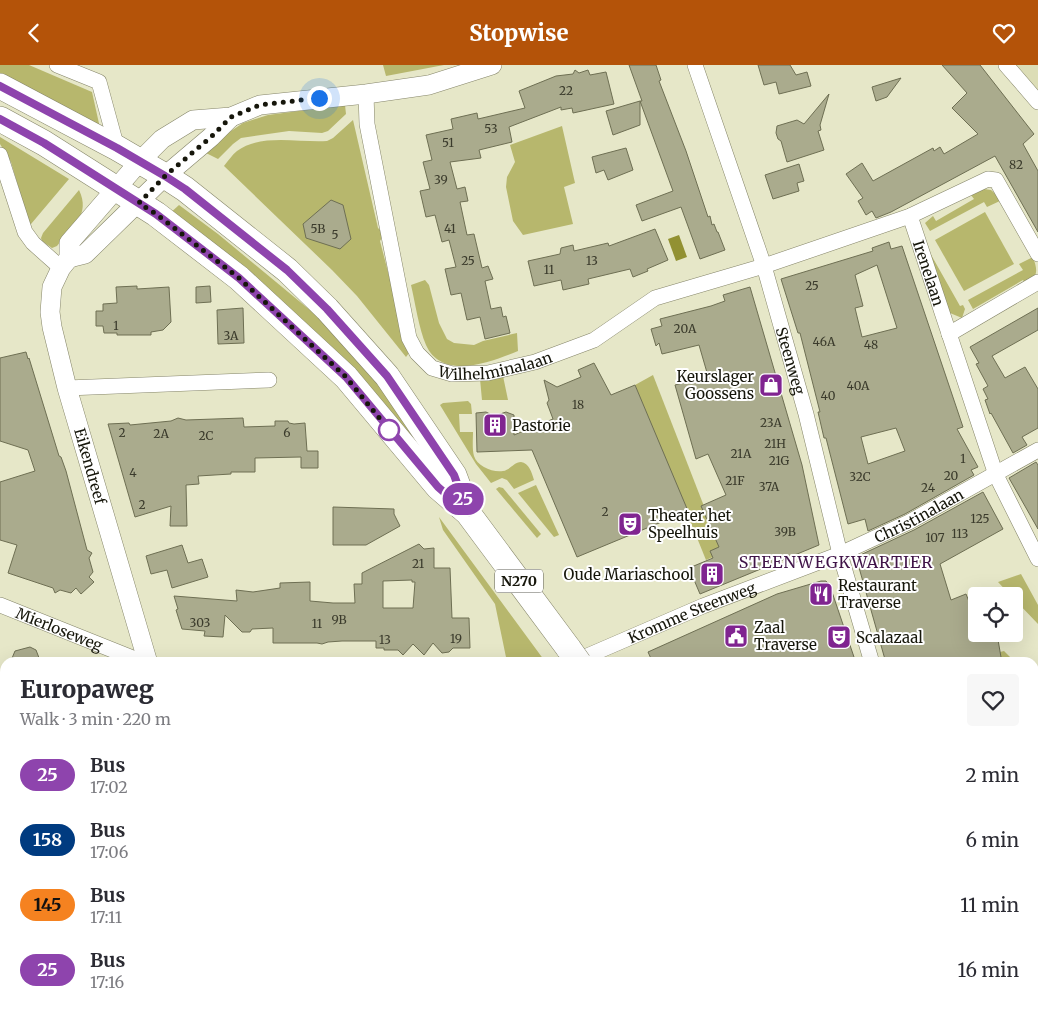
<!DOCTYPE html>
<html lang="en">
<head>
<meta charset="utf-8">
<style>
  body { margin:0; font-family:Merriweather,serif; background:#f7f7f7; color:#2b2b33; height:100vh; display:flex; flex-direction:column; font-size:19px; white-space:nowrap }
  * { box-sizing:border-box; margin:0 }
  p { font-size:16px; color:#7c7c81 }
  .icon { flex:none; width:28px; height:28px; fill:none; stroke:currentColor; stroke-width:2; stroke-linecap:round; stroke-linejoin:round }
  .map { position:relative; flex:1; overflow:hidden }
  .details { position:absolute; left:0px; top:592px; width:1039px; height:356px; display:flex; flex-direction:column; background:#fff; border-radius:15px 15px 0 0; box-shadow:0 5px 20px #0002 }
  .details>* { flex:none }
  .badge { padding:0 10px; border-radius:16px; font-size:18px; line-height:32px }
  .controls { position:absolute; left:968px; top:522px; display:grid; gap:10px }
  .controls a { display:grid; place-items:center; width:55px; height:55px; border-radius:5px; background:#fff; box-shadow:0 5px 20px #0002; font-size:25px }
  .you { position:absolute; width:25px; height:25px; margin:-12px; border:4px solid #fff; border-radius:50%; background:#1a73e8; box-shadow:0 0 0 8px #1a73e833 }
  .map>.badge { position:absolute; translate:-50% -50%; box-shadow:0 0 0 2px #fff }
  .round { display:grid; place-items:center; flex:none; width:52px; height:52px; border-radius:5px; background:#f7f7f7 }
  .headline { display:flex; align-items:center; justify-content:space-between; height:85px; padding:0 20px }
  h1 { font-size:24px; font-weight:800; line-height:38px }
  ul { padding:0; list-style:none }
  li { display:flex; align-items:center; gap:15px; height:65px; padding:0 20px }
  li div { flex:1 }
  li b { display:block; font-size:19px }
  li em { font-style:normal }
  li .badge { min-width:55px; font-weight:700; text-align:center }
  header { display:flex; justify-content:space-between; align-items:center; height:65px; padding:0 20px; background:#b45309; color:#fff; font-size:22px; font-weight:800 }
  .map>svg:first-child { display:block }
</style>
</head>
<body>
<header><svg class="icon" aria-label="back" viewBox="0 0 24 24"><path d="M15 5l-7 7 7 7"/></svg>Stopwise<svg class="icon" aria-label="heart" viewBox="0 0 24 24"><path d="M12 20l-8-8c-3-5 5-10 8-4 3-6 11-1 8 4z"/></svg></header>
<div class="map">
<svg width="1038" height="948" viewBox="0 0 1038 948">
  <rect width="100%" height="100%" fill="#e6e7c8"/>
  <path fill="#dcddb6" d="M1012,0H1038V32Z"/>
  <g fill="#b7b76d">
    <path d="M0,0H29L92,27L100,63L0,12Z"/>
    <path d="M383,0H444L386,11Z"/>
    <path d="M345,40L346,49L328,66L322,68L289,66L241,73L233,79L218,94L206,88L219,74L243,58L268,50Z"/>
    <path d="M353,55L378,163L384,169L380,176L409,288L406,292L357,231L332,205L224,101C228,96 232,90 237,86C261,68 300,78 327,76L333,73Z"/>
    <path d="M562,61L575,118L564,122L573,159L523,170L513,156L506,122L507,112L515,97L510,80Z"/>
    <path d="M0,72L69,114L31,159L29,158L11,97L0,79Z"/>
    <path d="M984,124L991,125L1002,135L987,142L984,137L930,166L925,158L933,151L936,156L974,134L971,130Z"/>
    <path d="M79,125C91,150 72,162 57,181L52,183L42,176L41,173L43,168Z"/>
    <path d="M179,140L218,169L334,265L389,332L451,421L168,150Z"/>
    <path d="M985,147L1014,199L964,226L935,175Z"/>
    <path d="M921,172L960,241L963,240L965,244L962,253L950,248L946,243Z"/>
    <path d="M1033,192C1038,207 1038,210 1026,220L1023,215L973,244L968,235L1023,205L1019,199Z"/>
    <path d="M425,215L429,220L439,258L447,274L454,278L474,280L483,276L517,268L518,286C491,297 442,316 426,280C419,264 415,237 411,220Z"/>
    <path d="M653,310L721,485L713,492L706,495L635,320Z"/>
    <path d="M503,311L508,335H482L480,314Z"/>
    <path d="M468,336L471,339L472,349H459L460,367H473C473,374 472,384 474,391C477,401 493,408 503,406C510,405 514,397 521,397C529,398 532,408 534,415L514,424L507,415L502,413L491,418L476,399L440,340L443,338Z"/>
    <path d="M536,420L559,470L554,472L518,428Z"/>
    <path d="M499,422L503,423L541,469L537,473L496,424Z"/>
    <path d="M439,452L544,595L526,597H507L495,539L443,465Z"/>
    <path d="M1021,509L1038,540V559L1014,534V531H1011L998,517Z"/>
    <path d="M1004,586L1015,597H1002L1000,587Z"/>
    <path d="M402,944H517L509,948H410Z"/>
  </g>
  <g fill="#929132">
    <path d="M679,170L687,192L676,196L668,174Z"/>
    <path d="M1038,723V779L1034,783V727Z"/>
  </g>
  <path fill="#e6e7c8" d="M800,944H855L851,948H804Z"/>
  <g fill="#aaab8d" stroke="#6e6f53" fill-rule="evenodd">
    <path d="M629,0H656L661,15L659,16L686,86L708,152L710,151L712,160L714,159L717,167H718L725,185L700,194L681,142L642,156L636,140L673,126L640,36H642Z"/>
    <path d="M758,0H790L796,10L807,7L811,21L779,29L776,17L764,20Z"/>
    <path d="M942,0H980L1034,69L1023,79L1038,106V167L995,91L891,147L876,153L872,146L866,150L858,136L863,133L846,109L862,98L873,116L933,83L934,86L940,82L944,89L978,69L952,43L967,28Z"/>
    <path d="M575,5L579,8L588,5L590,10L606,7L614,39L573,48L572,43L561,45V42L509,62L512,77L479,85L481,93L450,97L457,124L465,122L468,136L460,137L467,170L474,169L482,203L488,201L493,214L485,216L491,244L501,242L503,252L506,251L510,268L485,274L480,252L467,255L461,228L451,230L445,204L456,202L449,175L442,177L435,150L426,152L420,126L430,124L423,97L432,95L426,70L453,64L451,54L477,48L478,54L525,43L519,26L556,11L573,9Z"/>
    <path d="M901,13L887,32L876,36L872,22Z"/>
    <path d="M829,29L820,60L821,65L818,66L824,85L787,97L781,76L778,74L776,68L777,61L797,55L804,59Z"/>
    <path d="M640,36V60L613,70L606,46Z"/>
    <path d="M626,83L633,105L608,115L604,105L596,108L592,92Z"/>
    <path d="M799,99L804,116L797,118L799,126L773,134L765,110Z"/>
    <path d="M331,135L343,140L351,174L340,184L306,173L303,159Z"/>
    <path d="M655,164L668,195L647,204L648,206L633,212L630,204L588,214L589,219L563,225L561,215L534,221L528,196L560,189L561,183L573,180L574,186L608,178L609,181Z"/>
    <path d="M889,177L891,184L902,181L963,362L957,364L978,402L971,405L974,410L905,449L868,466L865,454L848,459L826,373H824L818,347H820L800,268H798L781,214L873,186L872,183ZM877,200L897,263L862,272L855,243L863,241L855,210ZM896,363L905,386L868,399L861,372Z"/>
    <path d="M137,221V224L169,222L171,257L163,265L151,267V270H117V268H104L103,261H96V246H103V239L117,238L116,222Z"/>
    <path d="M210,221L211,237L196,238V222Z"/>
    <path d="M750,222L802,400L819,480L700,529L689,503L713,493L710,486L719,482L701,441L726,430L708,389L696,394L675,320L708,311L699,280L662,289L659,278L656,281L651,264L662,261L660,254L711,241L725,236L723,230Z"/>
    <path d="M243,243L244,278L218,279L217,245Z"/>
    <path d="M1038,243V265L992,291L1005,313L1025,302L1038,324V363L1022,372L1027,380L1013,388L991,348L990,349L985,335L988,334L983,324L988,321L976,299L979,298L970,282Z"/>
    <path d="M26,287L28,294L29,293L59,391L61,392L66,406L87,485L92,488L89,493L93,507L89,512L94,517L81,529L76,523L71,528L60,525L55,528L53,523L8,508L17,480L0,475V417L35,406L28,385L0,376V293Z"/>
    <path d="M594,298L611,330L635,320L688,446L577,492L532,385L477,387L476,348L486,347L490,349L491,352L506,347L514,350V370L553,354L547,338L549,335L544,315L557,322L581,312L578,305Z"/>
    <path d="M178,353L186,355L243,353L244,362L275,361V356H288L289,358L294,359L305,358L307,386H318V403H301V392L255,393V407H231V409L198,411L199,419L186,420L187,461H170L171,441L135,452L108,359L129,358L130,360L171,356Z"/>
    <path d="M1036,397L1038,400V464L1009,413Z"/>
    <path d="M983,427L1003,464L940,499L951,535L966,529L976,554V569H997L1002,598H886L856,492L914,465Z"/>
    <path d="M333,442L394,444V449L400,461L366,480H333Z"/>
    <path d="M419,479L424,484L434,483V503H450L452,553H469L470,583H453L449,587L442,588L433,578L424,590L413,579L403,590L398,585H384V583H376V576H342L328,577L322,579L317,578H273V563L252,564L250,567H242L225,550L223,572L204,571L205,566L182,564L176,545L178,544L174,531L237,536L236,525L253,527L280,523V518L310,517V536L333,538H355L354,519H362V508ZM412,515V517H415L413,543H383V516Z"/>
    <path d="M182,480L188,498L202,494L208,512L172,523L167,505L151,509L146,491Z"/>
    <path d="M821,516H826L830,521L856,598H653L648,587L777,529Z"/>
    <path d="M30,582L36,585L41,598H10L15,586Z"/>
  </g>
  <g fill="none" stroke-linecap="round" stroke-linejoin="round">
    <path stroke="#c7c8ac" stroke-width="11" stroke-dasharray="11 5.5" stroke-linecap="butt" d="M663,944L668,948"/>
    <g stroke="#858569" stroke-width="12">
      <path id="pedestrian" d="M1034,862L1038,867"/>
    </g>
    <g stroke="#858569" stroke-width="16">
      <g id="minor">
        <path d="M57,0L99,17L117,83"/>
        <path id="s1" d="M695,0L764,201L806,349L840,489L872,598"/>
        <path d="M1006,0L1038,37"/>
        <path id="s2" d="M366,29L367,59L409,273L417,288L432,303L452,309L488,308L535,297L594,275L655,233L764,201L910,151L988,114L996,115L1038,189"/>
        <path d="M0,90L25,167L33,178L61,203"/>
        <path id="s3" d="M910,151L996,410L1038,494"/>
        <path d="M949,269L1038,217"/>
        <path d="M67,323L269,315"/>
        <path id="s4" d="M0,540L145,598"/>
        <path id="s5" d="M571,598L703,541L840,489L909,457L1038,385"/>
        <path d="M108,944L112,948"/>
        <path d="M385,944L391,948"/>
        <path d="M15,948L19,944"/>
        <path d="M526,948L533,944"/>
        <path d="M885,948L889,944"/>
      </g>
    </g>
    <g stroke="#858569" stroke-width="20">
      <g id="tertiary">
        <path d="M69,193L85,189L165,111L211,72L231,52"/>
        <path d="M148,598L67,323L52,262L50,247L52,222L61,203L69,193V178L140,96L162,74L193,55L231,52L260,40L366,29L429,20L492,0"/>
        <path d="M1034,700L1038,696"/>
        <path d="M256,944L258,948"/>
        <path d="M756,948L761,944"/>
      </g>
    </g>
    <g stroke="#858569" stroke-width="26">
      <g id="primary">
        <path d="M0,21L117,83L165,111L185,124L287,205L327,244L387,311L454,410L467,445"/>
        <path d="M0,54L44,78L156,149L239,213L346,312L438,422L468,448L569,584"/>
        <path d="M835,944L838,948"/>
      </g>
    </g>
    <use href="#pedestrian" stroke="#fff" stroke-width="11"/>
    <use href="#minor" stroke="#fff" stroke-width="15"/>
    <use href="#tertiary" stroke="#fff" stroke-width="19"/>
    <use href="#primary" stroke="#fff" stroke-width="25"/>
    <g stroke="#858569" stroke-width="26" stroke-linecap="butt">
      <path id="primary-bridge" d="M569,584L579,598"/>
    </g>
    <use href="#primary-bridge" stroke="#fff" stroke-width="25"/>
  </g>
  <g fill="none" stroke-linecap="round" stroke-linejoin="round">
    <g stroke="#fff" stroke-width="11">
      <path id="line" d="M0,21L117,83L165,111L185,124L287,205L327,244L387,311L454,410L468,448L438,422L346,312L239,213L156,149L44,78L0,54"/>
    </g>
    <use href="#line" stroke="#8e44ad" stroke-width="8"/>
    <path stroke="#16160b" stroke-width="5" stroke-dasharray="0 9" d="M319,33L260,40L231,52L211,72L165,111L139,138L156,149L239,213L346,312L389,365"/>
  </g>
  <defs>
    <g id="shop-square" transform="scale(1.25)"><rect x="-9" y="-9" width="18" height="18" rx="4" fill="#802490" stroke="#fff"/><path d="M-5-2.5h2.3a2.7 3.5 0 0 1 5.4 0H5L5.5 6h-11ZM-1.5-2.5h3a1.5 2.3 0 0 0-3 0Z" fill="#fff"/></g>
    <g id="building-square" transform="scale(1.25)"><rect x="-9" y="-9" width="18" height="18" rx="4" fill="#802490" stroke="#fff"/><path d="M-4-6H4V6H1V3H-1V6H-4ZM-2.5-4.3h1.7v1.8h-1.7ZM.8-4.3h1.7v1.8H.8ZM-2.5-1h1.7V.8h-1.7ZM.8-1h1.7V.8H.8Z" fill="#fff"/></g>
    <g id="theatre-square" transform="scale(1.25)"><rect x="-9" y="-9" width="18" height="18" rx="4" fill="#802490" stroke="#fff"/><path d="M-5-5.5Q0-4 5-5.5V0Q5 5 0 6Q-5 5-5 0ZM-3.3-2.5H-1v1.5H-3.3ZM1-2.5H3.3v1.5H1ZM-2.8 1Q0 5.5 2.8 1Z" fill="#fff"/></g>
    <g id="restaurant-square" transform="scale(1.25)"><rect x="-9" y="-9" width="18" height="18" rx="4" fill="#802490" stroke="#fff"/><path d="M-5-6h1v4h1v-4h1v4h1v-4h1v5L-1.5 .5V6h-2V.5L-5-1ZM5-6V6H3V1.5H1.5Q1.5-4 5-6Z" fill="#fff"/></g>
    <g id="civic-square" transform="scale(1.25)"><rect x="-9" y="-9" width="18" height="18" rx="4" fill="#802490" stroke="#fff"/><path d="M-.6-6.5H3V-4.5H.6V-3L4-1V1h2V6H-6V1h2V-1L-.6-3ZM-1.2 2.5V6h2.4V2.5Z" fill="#fff"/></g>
  </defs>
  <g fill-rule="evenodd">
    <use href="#shop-square" x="771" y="320"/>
    <use href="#building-square" x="495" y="360"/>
    <use href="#theatre-square" x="630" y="459"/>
    <use href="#building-square" x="712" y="509"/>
    <use href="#restaurant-square" x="821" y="529"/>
    <use href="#civic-square" x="736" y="571"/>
    <use href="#theatre-square" x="839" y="572"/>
  </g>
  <circle fill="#fff" stroke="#8e44ad" stroke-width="2.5" cx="389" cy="365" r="10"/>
  <g text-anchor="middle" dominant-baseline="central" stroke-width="4" stroke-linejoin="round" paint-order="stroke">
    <g font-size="12" fill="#3b3b2c">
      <text x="566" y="25">22</text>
      <text x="491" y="63">53</text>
      <text x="448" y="77">51</text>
      <text x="1016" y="99">82</text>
      <text x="441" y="114">39</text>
      <text x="318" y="163">5B</text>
      <text x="450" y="163">41</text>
      <text x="335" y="169">5</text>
      <text x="468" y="195">25</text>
      <text x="592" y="195">13</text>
      <text x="549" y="204">11</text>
      <text x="812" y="220">25</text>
      <text x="116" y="260">1</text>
      <text x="685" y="263">20A</text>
      <text x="231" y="270">3A</text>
      <text x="824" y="276">46A</text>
      <text x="871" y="279">48</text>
      <text x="858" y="320">40A</text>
      <text x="828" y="330">40</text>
      <text x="578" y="339">18</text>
      <text x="771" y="357">23A</text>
      <text x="122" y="367">2</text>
      <text x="287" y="367">6</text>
      <text x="161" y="368">2A</text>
      <text x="206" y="370">2C</text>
      <text x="775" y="378">21H</text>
      <text x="741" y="388">21A</text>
      <text x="963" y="393">1</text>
      <text x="779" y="395">21G</text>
      <text x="133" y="407">4</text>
      <text x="951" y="410">20</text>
      <text x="860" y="411">32C</text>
      <text x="735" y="415">21F</text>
      <text x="769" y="421">37A</text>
      <text x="928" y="422">24</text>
      <text x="142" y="439">2</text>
      <text x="605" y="446">2</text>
      <text x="980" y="453">125</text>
      <text x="785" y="466">39B</text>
      <text x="960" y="468">113</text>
      <text x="935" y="472">107</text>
      <text x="418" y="498">21</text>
      <text x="339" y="554">9B</text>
      <text x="200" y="557">303</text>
      <text x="317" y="558">11</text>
      <text x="456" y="573">19</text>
      <text x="385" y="574">13</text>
    </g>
    <rect fill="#fff" stroke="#5c5c54" stroke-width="1" x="495" y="504.5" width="48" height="23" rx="4"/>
    <g font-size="14" font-weight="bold" fill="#16160b">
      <text x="519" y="516">N270</text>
    </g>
    <g font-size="15" fill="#16160b" stroke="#fff">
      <text stroke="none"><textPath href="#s3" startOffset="60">Irenelaan</textPath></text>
      <text stroke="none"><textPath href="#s2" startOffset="351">Wilhelminalaan</textPath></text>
      <text stroke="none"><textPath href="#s1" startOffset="311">Steenweg</textPath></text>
      <text transform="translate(90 401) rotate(74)">Eikendreef</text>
      <text stroke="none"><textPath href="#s5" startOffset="378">Christinalaan</textPath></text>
      <text stroke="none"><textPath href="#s5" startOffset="131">Kromme Steenweg</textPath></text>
      <text stroke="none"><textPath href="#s4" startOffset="64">Mierloseweg</textPath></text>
    </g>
    <g font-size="15" fill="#16160b" stroke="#fff" text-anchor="start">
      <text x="754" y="311" text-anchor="end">Keurslager<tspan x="754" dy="17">Goossens</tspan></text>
      <text x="512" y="360">Pastorie</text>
      <text x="648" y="450">Theater het<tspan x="648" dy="17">Speelhuis</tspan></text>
      <text x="694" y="509" text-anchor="end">Oude Mariaschool</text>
      <text x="838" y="520">Restaurant<tspan x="838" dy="17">Traverse</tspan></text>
      <text x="754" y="562">Zaal<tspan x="754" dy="17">Traverse</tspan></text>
      <text x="856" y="572">Scalazaal</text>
    </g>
    <g font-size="16" letter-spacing="1" fill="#401448" stroke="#fff">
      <text x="836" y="497">STEENWEGKWARTIER</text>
    </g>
  </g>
</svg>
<div class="controls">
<a><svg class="icon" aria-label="locate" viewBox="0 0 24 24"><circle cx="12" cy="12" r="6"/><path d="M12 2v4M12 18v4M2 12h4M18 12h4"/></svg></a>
</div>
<div class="you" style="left:319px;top:33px"></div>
<b class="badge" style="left:463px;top:434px;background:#8e44ad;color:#fff">25</b>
<section class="details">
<div class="headline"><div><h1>Europaweg</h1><p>Walk · 3 min · 220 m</p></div><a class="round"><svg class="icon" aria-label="heart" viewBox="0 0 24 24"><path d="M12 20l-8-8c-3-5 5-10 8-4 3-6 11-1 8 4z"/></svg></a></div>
<ul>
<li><span class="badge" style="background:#8e44ad;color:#fff">25</span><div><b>Bus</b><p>17:02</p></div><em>2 min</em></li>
<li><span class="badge" style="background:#003b80;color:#fff">158</span><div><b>Bus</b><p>17:06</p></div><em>6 min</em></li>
<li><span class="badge" style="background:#f58220;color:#111">145</span><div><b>Bus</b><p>17:11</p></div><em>11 min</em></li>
<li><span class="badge" style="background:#8e44ad;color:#fff">25</span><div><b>Bus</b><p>17:16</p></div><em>16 min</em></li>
</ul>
</section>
</div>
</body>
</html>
